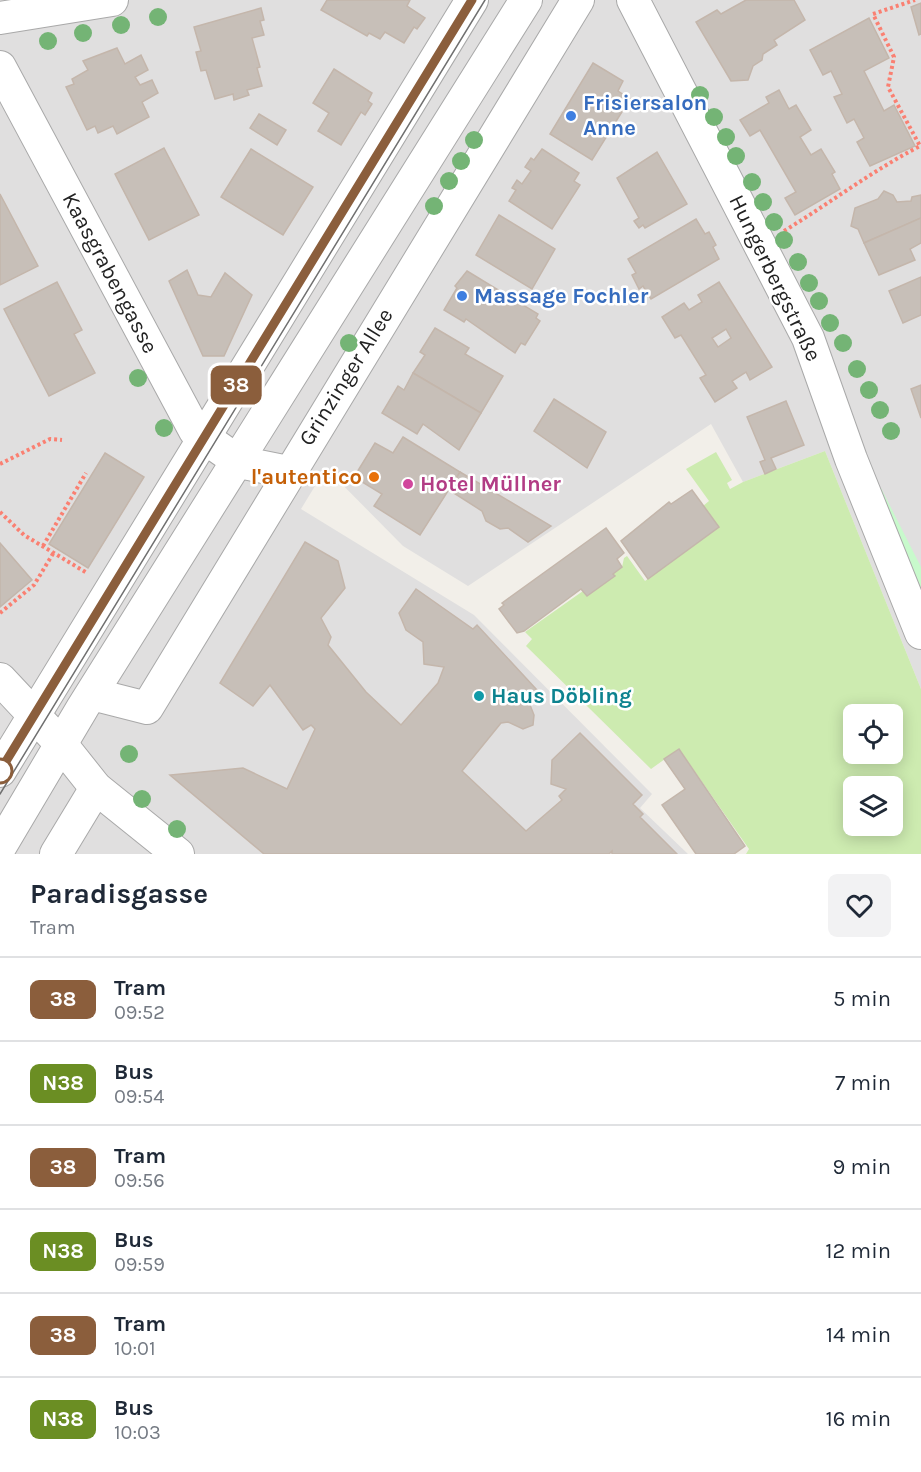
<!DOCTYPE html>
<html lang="en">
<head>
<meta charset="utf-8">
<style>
  body { margin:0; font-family:Karla,sans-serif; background:#f2f2f3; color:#1f2937; height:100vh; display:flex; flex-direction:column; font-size:22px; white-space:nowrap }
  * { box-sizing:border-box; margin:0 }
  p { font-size:20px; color:#747a83 }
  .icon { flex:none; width:33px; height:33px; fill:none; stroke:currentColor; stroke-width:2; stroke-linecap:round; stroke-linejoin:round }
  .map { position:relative; height:854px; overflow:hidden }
  .side { display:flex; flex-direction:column; background:#fff; flex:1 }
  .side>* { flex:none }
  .badge { padding:0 12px; border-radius:9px; font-size:21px; line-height:39px }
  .controls { position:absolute; left:843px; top:704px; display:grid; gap:12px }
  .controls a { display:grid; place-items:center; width:60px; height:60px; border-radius:9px; background:#fff; box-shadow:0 3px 15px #0003; font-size:30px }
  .map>.badge { position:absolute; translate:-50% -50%; box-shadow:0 0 0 3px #fff }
  .round { display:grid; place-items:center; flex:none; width:63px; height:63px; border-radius:9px; background:#f2f2f3 }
  .headline { display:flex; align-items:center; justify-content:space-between; height:102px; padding:0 30px }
  h1 { font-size:28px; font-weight:700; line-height:45px }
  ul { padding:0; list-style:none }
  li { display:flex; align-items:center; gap:18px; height:84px; padding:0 30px; border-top:2px solid #e0e1e3 }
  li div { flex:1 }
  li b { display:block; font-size:22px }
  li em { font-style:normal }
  li .badge { min-width:66px; font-weight:700; text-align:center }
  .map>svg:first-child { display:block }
</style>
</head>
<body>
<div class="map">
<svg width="921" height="854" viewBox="0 0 921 854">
  <rect width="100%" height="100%" fill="#f2efe9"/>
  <path fill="#e0dfdf" d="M0,0H921V689L825,451L743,482L711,424L468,586L403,546L326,468L301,509L474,615L652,794L640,808L688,854H0Z"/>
  <path fill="#cdebb0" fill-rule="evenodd" d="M825,451L921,689V854H746L749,849L679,749L651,769L526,646L532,639L525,632L583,591L587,596L615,576L613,574L622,567L624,558L627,556L645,581L719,527L703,506L709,501L686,469L716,452L732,480L727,483L730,489L743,482ZM854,714H892V753H854ZM854,786H892V825H854Z"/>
  <path fill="#c8facc" d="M881,488L921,567V597L874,490Z"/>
  <g fill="#c7bfb8" stroke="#c4b6ab" stroke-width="1.5" fill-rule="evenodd">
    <path d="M327,0H410L407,6L425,18L417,29L414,27L404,43L385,32L380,39L369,33L367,36L321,10Z"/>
    <path d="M746,0H794L805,20L774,40L777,45L763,54L762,60L753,66L748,80L731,81L696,22L717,10L721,14Z"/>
    <path d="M921,3V34L919,35L911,7Z"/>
    <path d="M261,8L264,20L260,21L264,35L252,38L260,67L257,68L262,86L247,90L249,95L234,100L233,94L215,99L206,70L201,71L196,52L201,51L194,27Z"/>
    <path d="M869,18L889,58L864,71L884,111L894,105L915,146L870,166L857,142L864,138L854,119L847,123L834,97L842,94L831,71L823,75L810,50Z"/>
    <path d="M117,48L125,64L141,55L148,70L135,77L140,85L152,80L158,93L142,102L149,117L117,134L113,126L98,133L95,126L87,130L66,87L74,84L72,79L88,70L83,61Z"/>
    <path d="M593,63L623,81L618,91L630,99L592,160L550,134Z"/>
    <path d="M334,69L372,93L368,101L372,104L365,115L361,112L341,145L318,131L329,113L313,103Z"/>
    <path d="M779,90L789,109L796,105L811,130L800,137L811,155L821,149L835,172L832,174L840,189L795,215L785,198L796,192L760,130L750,136L740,120L769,103L766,97Z"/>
    <path d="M259,114L286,130L277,145L250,128Z"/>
    <path d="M164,148L199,215L149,240L115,174Z"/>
    <path d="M251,149L313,187L283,235L221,197Z"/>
    <path d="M542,149L579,173L574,181L580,185L552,229L509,201L516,190L512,188L517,180L522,184L531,171L525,167L531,158L534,160Z"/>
    <path d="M657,152L687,204L645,228L643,225L639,228L634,221L639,218L617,178Z"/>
    <path d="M884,191L893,195L897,202L911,201L912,197L921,195V218L864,243L858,229L851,226L855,208L878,199Z"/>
    <path d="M0,194L38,266L0,285Z"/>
    <path d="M499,215L555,249L532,289L476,255Z"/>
    <path d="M921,218V243L910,249L915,260L879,275L864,243Z"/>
    <path d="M696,219L705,234L709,232L716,245L713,247L719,259L651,299L643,286L639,289L632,275L636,273L628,259Z"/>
    <path d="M187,270L198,295L211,297L225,273L252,295L224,356H203L169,281Z"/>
    <path d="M467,271L538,314L536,318L540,321L525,345L521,343L515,353L466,319L464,322L444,310L457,288L455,286Z"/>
    <path d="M921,277V315L903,323L889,291Z"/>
    <path d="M57,282L82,330L74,334L95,373L49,396L4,309Z"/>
    <path d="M719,282L772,367L750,380L746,372L732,381L737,388L715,402L700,378L706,375L681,335L675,338L662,317L684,303L689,310L702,302L698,295ZM726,329L731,338L718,347L712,338Z"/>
    <path d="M435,328L469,348L465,354L503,376L481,413L413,373L425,355L420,352Z"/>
    <path d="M413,373L481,413L459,450L423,424L417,434L382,413L398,386L404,390Z"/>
    <path d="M921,385V418L911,389Z"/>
    <path d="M554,399L606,432L587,468L534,431Z"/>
    <path d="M786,401L804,445L771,458L776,469L765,474L760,462L765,460L747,417Z"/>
    <path d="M403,437L460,472L420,535L374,506L382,494L354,477L375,443L393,453Z"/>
    <path d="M105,453L144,477L88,568L49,544Z"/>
    <path d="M460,472L551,526L528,542L508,528L500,529L486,521L482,511L449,490Z"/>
    <path d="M692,490L719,527L648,579L621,541L669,502L671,504Z"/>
    <path d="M606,528L624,553L617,559L622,567L613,574L615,576L587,596L581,589L524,631L517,633L499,609L504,605L502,603Z"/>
    <path d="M305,542L338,561L345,588L321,618L331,637L328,645L366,692L401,725L438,683L444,667L424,664L423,642L406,630L399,613L416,589L473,629L477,625L537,690L528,700L534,715L533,725L523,729L508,722L501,723L462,771L526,831L562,800L559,796L566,789L551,784L552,760L580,733L642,795L633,804L643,814L640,817L677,854H612V851L609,854H264L170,775L243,768L287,789L315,729L311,725L303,730L270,685L253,706L220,683Z"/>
    <path d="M0,543L32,580L0,607Z"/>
    <path d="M679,749L745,846L734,854H696L662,805L685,789L664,759Z"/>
  </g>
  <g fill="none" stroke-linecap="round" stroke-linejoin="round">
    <g stroke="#a9a9a9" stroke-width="34">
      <g id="minor">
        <path d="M633,0L808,338L851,459L921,633"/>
        <path d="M0,18L112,0"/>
        <path d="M0,67L195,431L239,462L288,472"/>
        <path d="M0,679L61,744L96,788L178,854"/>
        <path d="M92,694L147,708L578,0"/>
        <path d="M0,771L472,0"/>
        <path d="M0,847L83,707L526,0"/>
        <path d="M56,854L96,788"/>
      </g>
    </g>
    <g stroke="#fa8072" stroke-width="4" stroke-dasharray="3 3" stroke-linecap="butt">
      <path d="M784,231C830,203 872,171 920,146L888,87L894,57L873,14L915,0"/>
      <path d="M0,464L50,439L62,440"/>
      <path d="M0,512L24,535L87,573"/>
      <path d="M43,546L86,473"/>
      <path d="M0,613L34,585L54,552"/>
    </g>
    <use href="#minor" stroke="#fff" stroke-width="32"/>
    <g stroke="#707070" stroke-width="1.5">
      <path d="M0,771L472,0"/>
      <path d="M0,794L485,0"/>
    </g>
  </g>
  <g fill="#74b475">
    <circle cx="158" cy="17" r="9"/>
    <circle cx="121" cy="25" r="9"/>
    <circle cx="83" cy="33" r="9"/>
    <circle cx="48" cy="41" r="9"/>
    <circle cx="700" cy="95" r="9"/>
    <circle cx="714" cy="117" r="9"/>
    <circle cx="726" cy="137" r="9"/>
    <circle cx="474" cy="140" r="9"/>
    <circle cx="736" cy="156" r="9"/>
    <circle cx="461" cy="161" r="9"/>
    <circle cx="449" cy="181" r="9"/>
    <circle cx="752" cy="182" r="9"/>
    <circle cx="763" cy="202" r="9"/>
    <circle cx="434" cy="206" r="9"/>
    <circle cx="774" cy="222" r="9"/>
    <circle cx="784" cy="240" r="9"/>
    <circle cx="798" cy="262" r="9"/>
    <circle cx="809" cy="283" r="9"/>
    <circle cx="819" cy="301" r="9"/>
    <circle cx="830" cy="323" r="9"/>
    <circle cx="349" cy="343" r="9"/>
    <circle cx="843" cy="343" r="9"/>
    <circle cx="857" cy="369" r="9"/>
    <circle cx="138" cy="378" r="9"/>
    <circle cx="869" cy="390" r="9"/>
    <circle cx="880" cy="410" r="9"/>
    <circle cx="164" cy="428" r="9"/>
    <circle cx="891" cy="431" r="9"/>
    <circle cx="129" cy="754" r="9"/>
    <circle cx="142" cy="799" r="9"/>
    <circle cx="177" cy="829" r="9"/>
  </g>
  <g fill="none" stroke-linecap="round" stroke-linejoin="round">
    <g stroke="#fff" stroke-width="14">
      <path id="line" d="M0,771L472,0"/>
    </g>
    <use href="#line" stroke="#8b5e3c" stroke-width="9"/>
  </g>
  <g fill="#3f7fe0" stroke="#fff" stroke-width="2">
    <circle cx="571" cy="116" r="6"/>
    <circle cx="462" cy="296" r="6"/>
  </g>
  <circle fill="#e8710a" stroke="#fff" stroke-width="2" cx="374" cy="477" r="6"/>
  <circle fill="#d1479c" stroke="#fff" stroke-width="2" cx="408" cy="484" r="6"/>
  <circle fill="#0f9aa8" stroke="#fff" stroke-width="2" cx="479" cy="696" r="6"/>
  <circle fill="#fff" stroke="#8b5e3c" stroke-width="3" cx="0" cy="771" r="12"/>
  <g text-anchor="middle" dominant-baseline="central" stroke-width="5" stroke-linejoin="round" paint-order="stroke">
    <g font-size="22" font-weight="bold" fill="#366cbe" stroke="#fff" text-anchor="start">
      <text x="583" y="103">Frisiersalon<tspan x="583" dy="25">Anne</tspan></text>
      <text x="474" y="296">Massage Fochler</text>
    </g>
    <g font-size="22" fill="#222" stroke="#fff">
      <text transform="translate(110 273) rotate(62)">Kaasgrabengasse</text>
      <text transform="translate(775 278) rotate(64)">Hungerbergstraße</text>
      <text transform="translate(346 377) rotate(-58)">Grinzinger Allee</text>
    </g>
    <g font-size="22" font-weight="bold" fill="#c56008" stroke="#fff" text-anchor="end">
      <text x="362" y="477">l'autentico</text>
    </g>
    <g font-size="22" font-weight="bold" fill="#b23c85" stroke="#fff" text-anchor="start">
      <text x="420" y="484">Hotel Müllner</text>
    </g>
    <g font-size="22" font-weight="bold" fill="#0d838f" stroke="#fff" text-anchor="start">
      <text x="491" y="696">Haus Döbling</text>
    </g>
  </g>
</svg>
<div class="controls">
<a><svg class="icon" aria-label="locate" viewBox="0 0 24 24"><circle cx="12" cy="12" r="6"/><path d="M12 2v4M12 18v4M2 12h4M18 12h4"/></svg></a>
<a><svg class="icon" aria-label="layers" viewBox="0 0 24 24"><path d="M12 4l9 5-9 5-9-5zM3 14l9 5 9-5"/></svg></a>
</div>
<b class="badge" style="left:236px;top:385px;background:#8b5e3c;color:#fff">38</b>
</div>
<section class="side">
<div class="headline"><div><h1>Paradisgasse</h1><p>Tram</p></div><a class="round"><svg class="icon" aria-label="heart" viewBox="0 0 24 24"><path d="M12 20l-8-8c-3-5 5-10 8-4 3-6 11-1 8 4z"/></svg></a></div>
<ul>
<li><span class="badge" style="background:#8b5e3c;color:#fff">38</span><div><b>Tram</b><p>09:52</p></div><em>5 min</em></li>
<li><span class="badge" style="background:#6b8e23;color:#fff">N38</span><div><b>Bus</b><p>09:54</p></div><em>7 min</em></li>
<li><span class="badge" style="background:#8b5e3c;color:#fff">38</span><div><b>Tram</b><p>09:56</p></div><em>9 min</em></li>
<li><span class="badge" style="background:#6b8e23;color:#fff">N38</span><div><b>Bus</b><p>09:59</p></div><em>12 min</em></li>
<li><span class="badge" style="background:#8b5e3c;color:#fff">38</span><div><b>Tram</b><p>10:01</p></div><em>14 min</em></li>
<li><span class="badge" style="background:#6b8e23;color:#fff">N38</span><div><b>Bus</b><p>10:03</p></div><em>16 min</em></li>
</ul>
</section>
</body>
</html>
